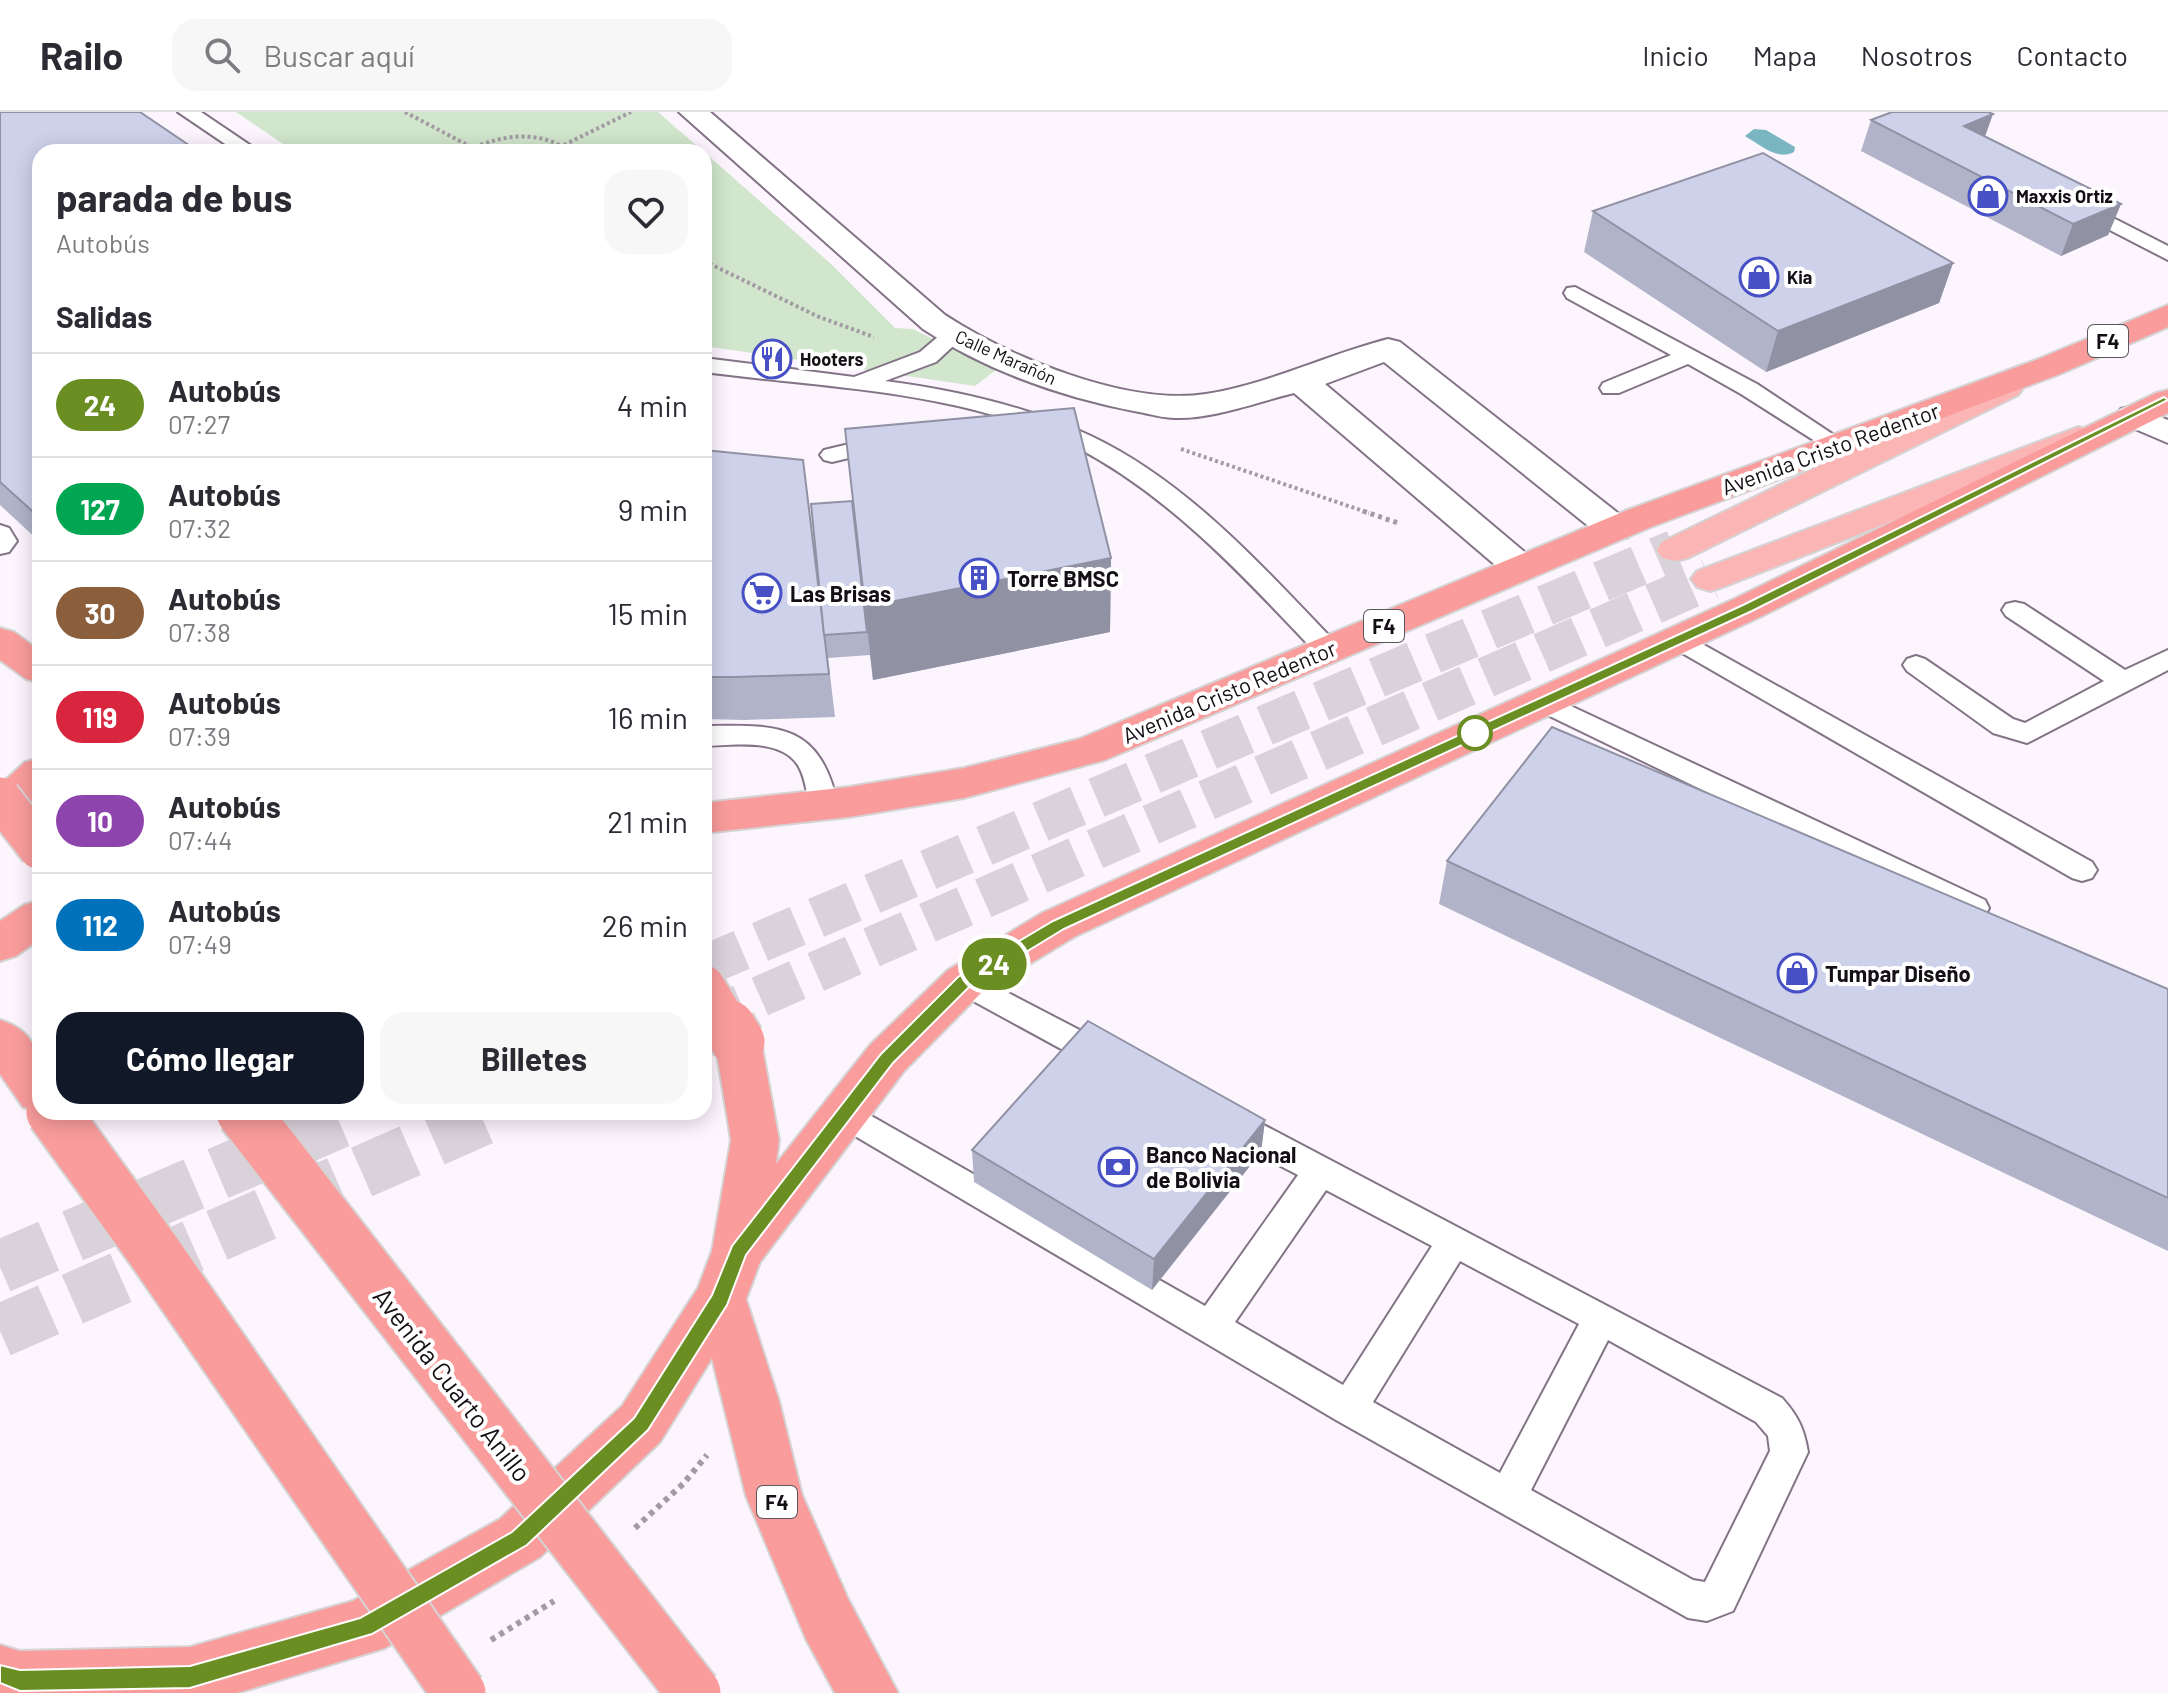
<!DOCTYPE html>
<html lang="es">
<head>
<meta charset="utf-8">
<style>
  body { margin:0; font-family:Barlow,sans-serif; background:#f7f7f7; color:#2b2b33; height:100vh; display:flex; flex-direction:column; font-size:30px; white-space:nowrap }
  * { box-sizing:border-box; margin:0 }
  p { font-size:26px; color:#7c7c81 }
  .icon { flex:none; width:44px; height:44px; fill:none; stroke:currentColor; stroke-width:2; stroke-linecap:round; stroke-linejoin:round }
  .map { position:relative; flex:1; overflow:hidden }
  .details { position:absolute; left:32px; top:32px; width:680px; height:976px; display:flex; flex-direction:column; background:#fff; border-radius:24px; box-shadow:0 4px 20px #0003 }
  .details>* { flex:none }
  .badge { padding:0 16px; border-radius:26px; font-size:28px; line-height:52px }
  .map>.badge { position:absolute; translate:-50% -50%; box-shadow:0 0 0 4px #fff }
  h2 { padding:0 24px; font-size:30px; line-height:72px }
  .round { display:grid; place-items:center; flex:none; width:84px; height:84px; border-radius:24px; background:#f7f7f7 }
  .summary { display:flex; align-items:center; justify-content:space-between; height:136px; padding:0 24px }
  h1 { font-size:38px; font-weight:700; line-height:60px }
  .action { display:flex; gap:16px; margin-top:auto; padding:16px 24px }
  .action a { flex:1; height:92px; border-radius:24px; background:#111827; color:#fff; font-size:32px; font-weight:700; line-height:92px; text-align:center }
  .action a+a { background:#f7f7f7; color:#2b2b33 }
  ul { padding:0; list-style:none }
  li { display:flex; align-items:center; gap:24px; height:104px; padding:0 24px; border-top:2px solid #e1e1e2 }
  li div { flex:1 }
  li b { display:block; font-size:30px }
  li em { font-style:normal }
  li .badge { min-width:88px; font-weight:700; text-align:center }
  header { display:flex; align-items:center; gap:48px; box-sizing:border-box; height:112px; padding:0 40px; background:#fff; border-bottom:2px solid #e1e1e2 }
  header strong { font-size:38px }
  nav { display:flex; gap:44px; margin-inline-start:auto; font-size:28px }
  .search { width:560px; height:72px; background:#f7f7f7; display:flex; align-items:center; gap:20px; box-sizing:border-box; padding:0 28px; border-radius:24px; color:#7c7c81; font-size:30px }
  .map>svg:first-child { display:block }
</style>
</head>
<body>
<header>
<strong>Railo</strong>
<div class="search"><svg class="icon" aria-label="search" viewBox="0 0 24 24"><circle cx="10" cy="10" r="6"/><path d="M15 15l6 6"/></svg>Buscar aquí</div>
<nav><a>Inicio</a><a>Mapa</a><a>Nosotros</a><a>Contacto</a></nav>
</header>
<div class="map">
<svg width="2168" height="1581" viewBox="0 0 2168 1581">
  <rect width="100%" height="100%" fill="#fdf5fe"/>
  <g fill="#d1e6cd">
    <path d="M236,0H658L704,40H295Z"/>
    <path d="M704,40L830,151L895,216L913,217L996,258L975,274L704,234Z"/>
  </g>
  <path fill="#7ab6c1" d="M1754,17L1766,18L1795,35L1794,40C1777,49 1759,32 1745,24Z"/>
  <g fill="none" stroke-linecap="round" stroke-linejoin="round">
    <g stroke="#dad2db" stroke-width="41" stroke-dasharray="41 20" stroke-linecap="butt">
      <path d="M704,854L1675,438"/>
      <path d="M704,909L1710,467"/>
    </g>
    <g stroke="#dad2db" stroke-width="53" stroke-dasharray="53 26" stroke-linecap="butt">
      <path d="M0,1155L362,1000"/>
      <path d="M0,1219L498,1000"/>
    </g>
    <g stroke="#837386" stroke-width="4">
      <g id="service">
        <path d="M178,0H201L260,40H237Z"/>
        <path d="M2078,88L2168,134V148L2071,98L2068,94Z"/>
        <path d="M1575,175L1757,272L1849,333L1845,338H1829L1741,282L1688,252L1619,281H1603L1600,276L1603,271L1671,243L1567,186L1564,181L1567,176Z"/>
        <path d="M954,216L965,223L936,250L885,269C955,278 1026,294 1091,324C1188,370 1264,456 1337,532L1341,538L1337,544L1328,547L1319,544C1246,467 1172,385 1076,335C964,278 827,276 704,260V246L854,265L920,240L946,218Z"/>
        <path d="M887,323L895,325L899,330L895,335L832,350L824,348L820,343L824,338Z"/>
        <path d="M0,413L9,416L17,429L9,440L0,442Z"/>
        <path d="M2015,490L2024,492L2125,558L2168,538V558L2027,631L1993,621L1907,559L1903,553L1907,547L1916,544L1925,547L2013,607L2025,611L2104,569L2006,504L2002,498L2006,492Z"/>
        <path d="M1679,519L2092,750L2097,758L2092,766L2082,769L2072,766L1670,534L1666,528L1670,522Z"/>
        <path d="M1543,581L1985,788L1989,796L1985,804L1974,807L1963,804L1533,596L1529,590L1533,584Z"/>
        <path d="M704,614C779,613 819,610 838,693L834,700L824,703L814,700C806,687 807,671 800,657C785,625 733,633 704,634Z"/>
        <path d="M964,858L1118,938L1123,947L1118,956L1107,960L1096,956L953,878L948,870L953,862Z"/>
        <path d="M845,989L1205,1194L1298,1063L1215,1020L1210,1010L1215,1000L1227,996L1239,1000L1782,1286C1798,1304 1804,1316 1808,1340L1733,1499L1707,1509L1688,1506L1336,1308L833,1011L829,1002L833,993ZM1326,1078L1432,1134L1343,1273L1235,1210ZM1460,1149L1579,1212L1500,1361L1373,1290ZM1608,1228L1756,1310L1768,1324L1770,1339L1705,1470L1693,1468L1531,1378Z"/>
      </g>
    </g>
    <g stroke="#837386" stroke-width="4">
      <g id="minor">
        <path d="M679,0H710L945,203C1011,246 1127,294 1206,282C1269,272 1326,243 1388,227L1400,230L1628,409L1633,417L1628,425L1615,428L1602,425L1384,250L1325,272L1534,448L1540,456L1534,464L1521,468L1508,464L1294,281C1257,290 1214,307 1175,306C1163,306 1150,302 1139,300C1064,286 987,259 923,217Z"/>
        <path d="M2133,294L2168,308V331L2121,311L2116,304L2121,297Z"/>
      </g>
    </g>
    <g stroke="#d5d4d5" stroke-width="4">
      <g id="primary">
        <path d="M2006,266L2018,269L2023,276L2018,283L1688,446L1675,449L1662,446L1657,438L1662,430L1994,269Z"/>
        <path d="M2078,315L2090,318L2095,325L2090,332L1723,475L1710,479L1697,475L1691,467L1697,459Z"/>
      </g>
    </g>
    <g stroke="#d5d4d5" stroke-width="4">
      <g id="trunk">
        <path d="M2168,193V215L2060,262L1651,415L1105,648L964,686L849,705L704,721V691L849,675L964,656L1079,627L1625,399L2036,248Z"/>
        <path d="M2168,278V301L1760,505L1074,825L980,882L904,959L760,1150L746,1187L779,1289L802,1383L848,1487L898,1581H835L806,1527L746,1384L712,1246L660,1330L540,1445L385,1536L237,1581H0V1533L20,1539L190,1535L353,1489L500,1407L622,1294L698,1176L712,1139L731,1028L715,930L721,917L738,911L755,917L761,930L779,1028L776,1052L870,933L948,858L1042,801L1734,487L2156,281Z"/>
        <path d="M0,516L14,520L40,539V571L26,567L0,548Z"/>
        <path d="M40,646V684L15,708L0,712V673L25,650Z"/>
        <path d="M40,788V827L16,844L0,849V809L24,793Z"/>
        <path d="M0,908C51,924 34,962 41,1000L23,995L0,962Z"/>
      </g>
    </g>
    <g stroke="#a29ba3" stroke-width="4" stroke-dasharray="3 3" stroke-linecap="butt">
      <path d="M405,0L473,36"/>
      <path d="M564,33L631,0"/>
      <path d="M464,40C499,23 538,16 571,40"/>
      <path d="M704,149L819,205L874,225"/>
      <path d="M1181,337L1369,401"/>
    </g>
    <path stroke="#a29ba3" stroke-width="5" stroke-dasharray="4 4" stroke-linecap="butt" d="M1363,399L1398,411"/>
    <g stroke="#a29ba3" stroke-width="6" stroke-dasharray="5 5" stroke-linecap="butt">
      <path d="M635,1416L683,1372L707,1343"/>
      <path d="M491,1528L554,1489"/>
    </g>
    <use href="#service" fill="#fff" fill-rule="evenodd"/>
    <use href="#minor" fill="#fff" fill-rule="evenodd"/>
    <use href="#primary" fill="#fbb5b5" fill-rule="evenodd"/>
    <use href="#trunk" fill="#fa9c9c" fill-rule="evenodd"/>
    <g stroke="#d5d4d5" stroke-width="45" stroke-linecap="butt">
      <g id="trunk-bridge-far1">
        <path d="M0,686L40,737"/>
        <path d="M704,874L730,917"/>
      </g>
    </g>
    <g stroke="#d5d4d5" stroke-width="57" stroke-linecap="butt">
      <g id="trunk-bridge">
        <path d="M729,915L738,930"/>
        <path d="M53,1000L155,1141L459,1581"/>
        <path d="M243,1000L694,1581"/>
      </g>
    </g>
    <use href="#trunk-bridge-far1" stroke="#fa9c9c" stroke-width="41"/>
    <use href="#trunk-bridge" stroke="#fa9c9c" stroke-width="53"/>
  </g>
  <g fill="#b1b4c9">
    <path d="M0,0L40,40V430L0,393Z"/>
    <path d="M1871,8L1985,24L2121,92L2108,123L2061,144L1861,39Z"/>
    <path d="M1593,99L1953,151L1939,191L1766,260L1584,140Z"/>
    <path d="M704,338L818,467L1111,446L1110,520L873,568L870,543L828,546L835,605L744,608L704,607Z"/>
    <path d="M1447,749L2168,877V1139L1439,792Z"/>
    <path d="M1265,1008L1261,1040L1152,1178L974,1070L972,1038Z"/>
  </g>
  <g fill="#9092a4">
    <path d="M1993,2L1982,33L1964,14Z"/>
    <path d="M2121,92L2108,123L2061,144L2073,112Z"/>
    <path d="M1953,151L1939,191L1766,260L1778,219Z"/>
    <path d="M1111,446L1110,520L873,568L865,495Z"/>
    <path d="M1265,1008L1261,1040L1152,1178L1154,1147Z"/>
  </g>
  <g fill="#ced1ea" stroke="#9092a4" stroke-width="2">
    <path d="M0,0H140L199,40H40V406L0,370Z"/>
    <path d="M1892,0H1988L1993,2L1964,14L2121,92L2073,112L1871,8Z"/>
    <path d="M1763,41L1953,151L1778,219L1593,99Z"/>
    <path d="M1074,296L1111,446L865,495L845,317Z"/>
    <path d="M704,338L803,348L829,562L736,565H704Z"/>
    <path d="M852,389L867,520L824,523L811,392Z"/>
    <path d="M1552,615L2168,877V1086L1447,749Z"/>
    <path d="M1088,909L1265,1008L1154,1147L972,1038Z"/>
  </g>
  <path fill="#6b8e23" stroke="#fff" stroke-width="2" d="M2164,285L2168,288L1752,499L1064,817L970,874L893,951L746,1143L727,1193L648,1318L527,1433L372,1522L190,1576L20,1579L0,1571V1553L20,1558L190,1554L360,1506L512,1420L634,1306L712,1183L732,1134L881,942L958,865L1053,809L1743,493Z"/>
  <defs>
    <g id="shop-ring" transform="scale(2)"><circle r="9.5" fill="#fff" stroke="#4750c5" stroke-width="1.5"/><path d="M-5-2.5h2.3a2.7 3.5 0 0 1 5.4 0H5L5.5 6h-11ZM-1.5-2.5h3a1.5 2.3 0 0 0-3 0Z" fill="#4750c5"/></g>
    <g id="restaurant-ring" transform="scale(2)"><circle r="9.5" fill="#fff" stroke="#4750c5" stroke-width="1.5"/><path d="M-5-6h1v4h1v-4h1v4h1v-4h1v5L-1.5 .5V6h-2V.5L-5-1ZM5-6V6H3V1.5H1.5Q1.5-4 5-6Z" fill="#4750c5"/></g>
    <g id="building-ring" transform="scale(2)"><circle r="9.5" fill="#fff" stroke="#4750c5" stroke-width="1.5"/><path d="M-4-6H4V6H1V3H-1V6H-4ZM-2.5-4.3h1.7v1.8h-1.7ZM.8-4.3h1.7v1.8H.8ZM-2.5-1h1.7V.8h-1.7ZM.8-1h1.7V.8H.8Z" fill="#4750c5"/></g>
    <g id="supermarket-ring" transform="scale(2)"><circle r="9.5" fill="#fff" stroke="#4750c5" stroke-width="1.5"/><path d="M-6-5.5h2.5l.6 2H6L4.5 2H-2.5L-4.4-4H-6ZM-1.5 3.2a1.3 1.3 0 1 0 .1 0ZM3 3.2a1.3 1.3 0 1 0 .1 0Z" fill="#4750c5"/></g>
    <g id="bank-ring" transform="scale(2)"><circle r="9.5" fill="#fff" stroke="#4750c5" stroke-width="1.5"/><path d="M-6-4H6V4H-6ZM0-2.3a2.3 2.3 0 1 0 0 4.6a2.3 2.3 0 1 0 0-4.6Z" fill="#4750c5"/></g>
  </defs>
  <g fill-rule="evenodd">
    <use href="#shop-ring" x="1988" y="84"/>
    <use href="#shop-ring" x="1759" y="165"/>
    <use href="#restaurant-ring" x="772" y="247"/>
    <use href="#building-ring" x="979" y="466"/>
    <use href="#supermarket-ring" x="762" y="481"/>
    <use href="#shop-ring" x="1797" y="861"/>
    <use href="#bank-ring" x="1118" y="1055"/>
  </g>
  <circle fill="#fff" stroke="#6b8e23" stroke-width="4" cx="1475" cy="621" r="16"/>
  <g text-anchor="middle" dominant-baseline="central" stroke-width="8" stroke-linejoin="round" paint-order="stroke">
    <g font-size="18" font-weight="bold" fill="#140e15" stroke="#fff" text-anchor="start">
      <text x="2016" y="84">Maxxis Ortiz</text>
      <text x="1787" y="165">Kia</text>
      <text x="800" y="247">Hooters</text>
    </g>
    <g font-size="18" fill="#140e15" stroke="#fff">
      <text transform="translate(1006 245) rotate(24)">Calle Marañón</text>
    </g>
    <g fill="#fff" stroke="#5a565b" stroke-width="2">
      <rect x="2088" y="213" width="40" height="32" rx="6"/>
      <rect x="1364" y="498" width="40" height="32" rx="6"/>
      <rect x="757" y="1374" width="40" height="32" rx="6"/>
    </g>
    <g font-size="20" font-weight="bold" fill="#140e15">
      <text x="2108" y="229">F4</text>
      <text x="1384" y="514">F4</text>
      <text x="777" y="1390">F4</text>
    </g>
    <g font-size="22" fill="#140e15" stroke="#fff">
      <text transform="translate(1830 336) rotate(-20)">Avenida Cristo Redentor</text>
      <text transform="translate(1229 579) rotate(-23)">Avenida Cristo Redentor</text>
    </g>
    <g font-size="22" font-weight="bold" fill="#140e15" stroke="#fff" text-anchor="start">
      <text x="1007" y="466">Torre BMSC</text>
      <text x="790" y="481">Las Brisas</text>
      <text x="1825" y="861">Tumpar Diseño</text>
      <text x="1146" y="1042">Banco Nacional<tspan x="1146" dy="25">de Bolivia</tspan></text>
    </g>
    <g font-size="26" fill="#140e15" stroke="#fff">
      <text transform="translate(453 1272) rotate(52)">Avenida Cuarto Anillo</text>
    </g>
  </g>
</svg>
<b class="badge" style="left:994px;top:852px;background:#6b8e23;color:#fff">24</b>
<section class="details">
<div class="summary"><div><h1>parada de bus</h1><p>Autobús</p></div><a class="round"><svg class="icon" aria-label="heart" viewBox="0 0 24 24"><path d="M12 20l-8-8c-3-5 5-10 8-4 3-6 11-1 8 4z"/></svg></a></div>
<h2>Salidas</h2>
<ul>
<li><span class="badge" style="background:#6b8e23;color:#fff">24</span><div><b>Autobús</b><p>07:27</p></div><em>4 min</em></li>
<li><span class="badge" style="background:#00a651;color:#fff">127</span><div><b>Autobús</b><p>07:32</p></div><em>9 min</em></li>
<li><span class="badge" style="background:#8b5e3c;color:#fff">30</span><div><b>Autobús</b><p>07:38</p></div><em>15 min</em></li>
<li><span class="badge" style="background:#d7263d;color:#fff">119</span><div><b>Autobús</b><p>07:39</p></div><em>16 min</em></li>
<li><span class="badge" style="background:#8e44ad;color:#fff">10</span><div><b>Autobús</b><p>07:44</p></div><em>21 min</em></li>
<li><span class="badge" style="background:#0072bc;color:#fff">112</span><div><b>Autobús</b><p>07:49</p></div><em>26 min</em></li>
</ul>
<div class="action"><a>Cómo llegar</a><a>Billetes</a></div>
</section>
</div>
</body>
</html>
